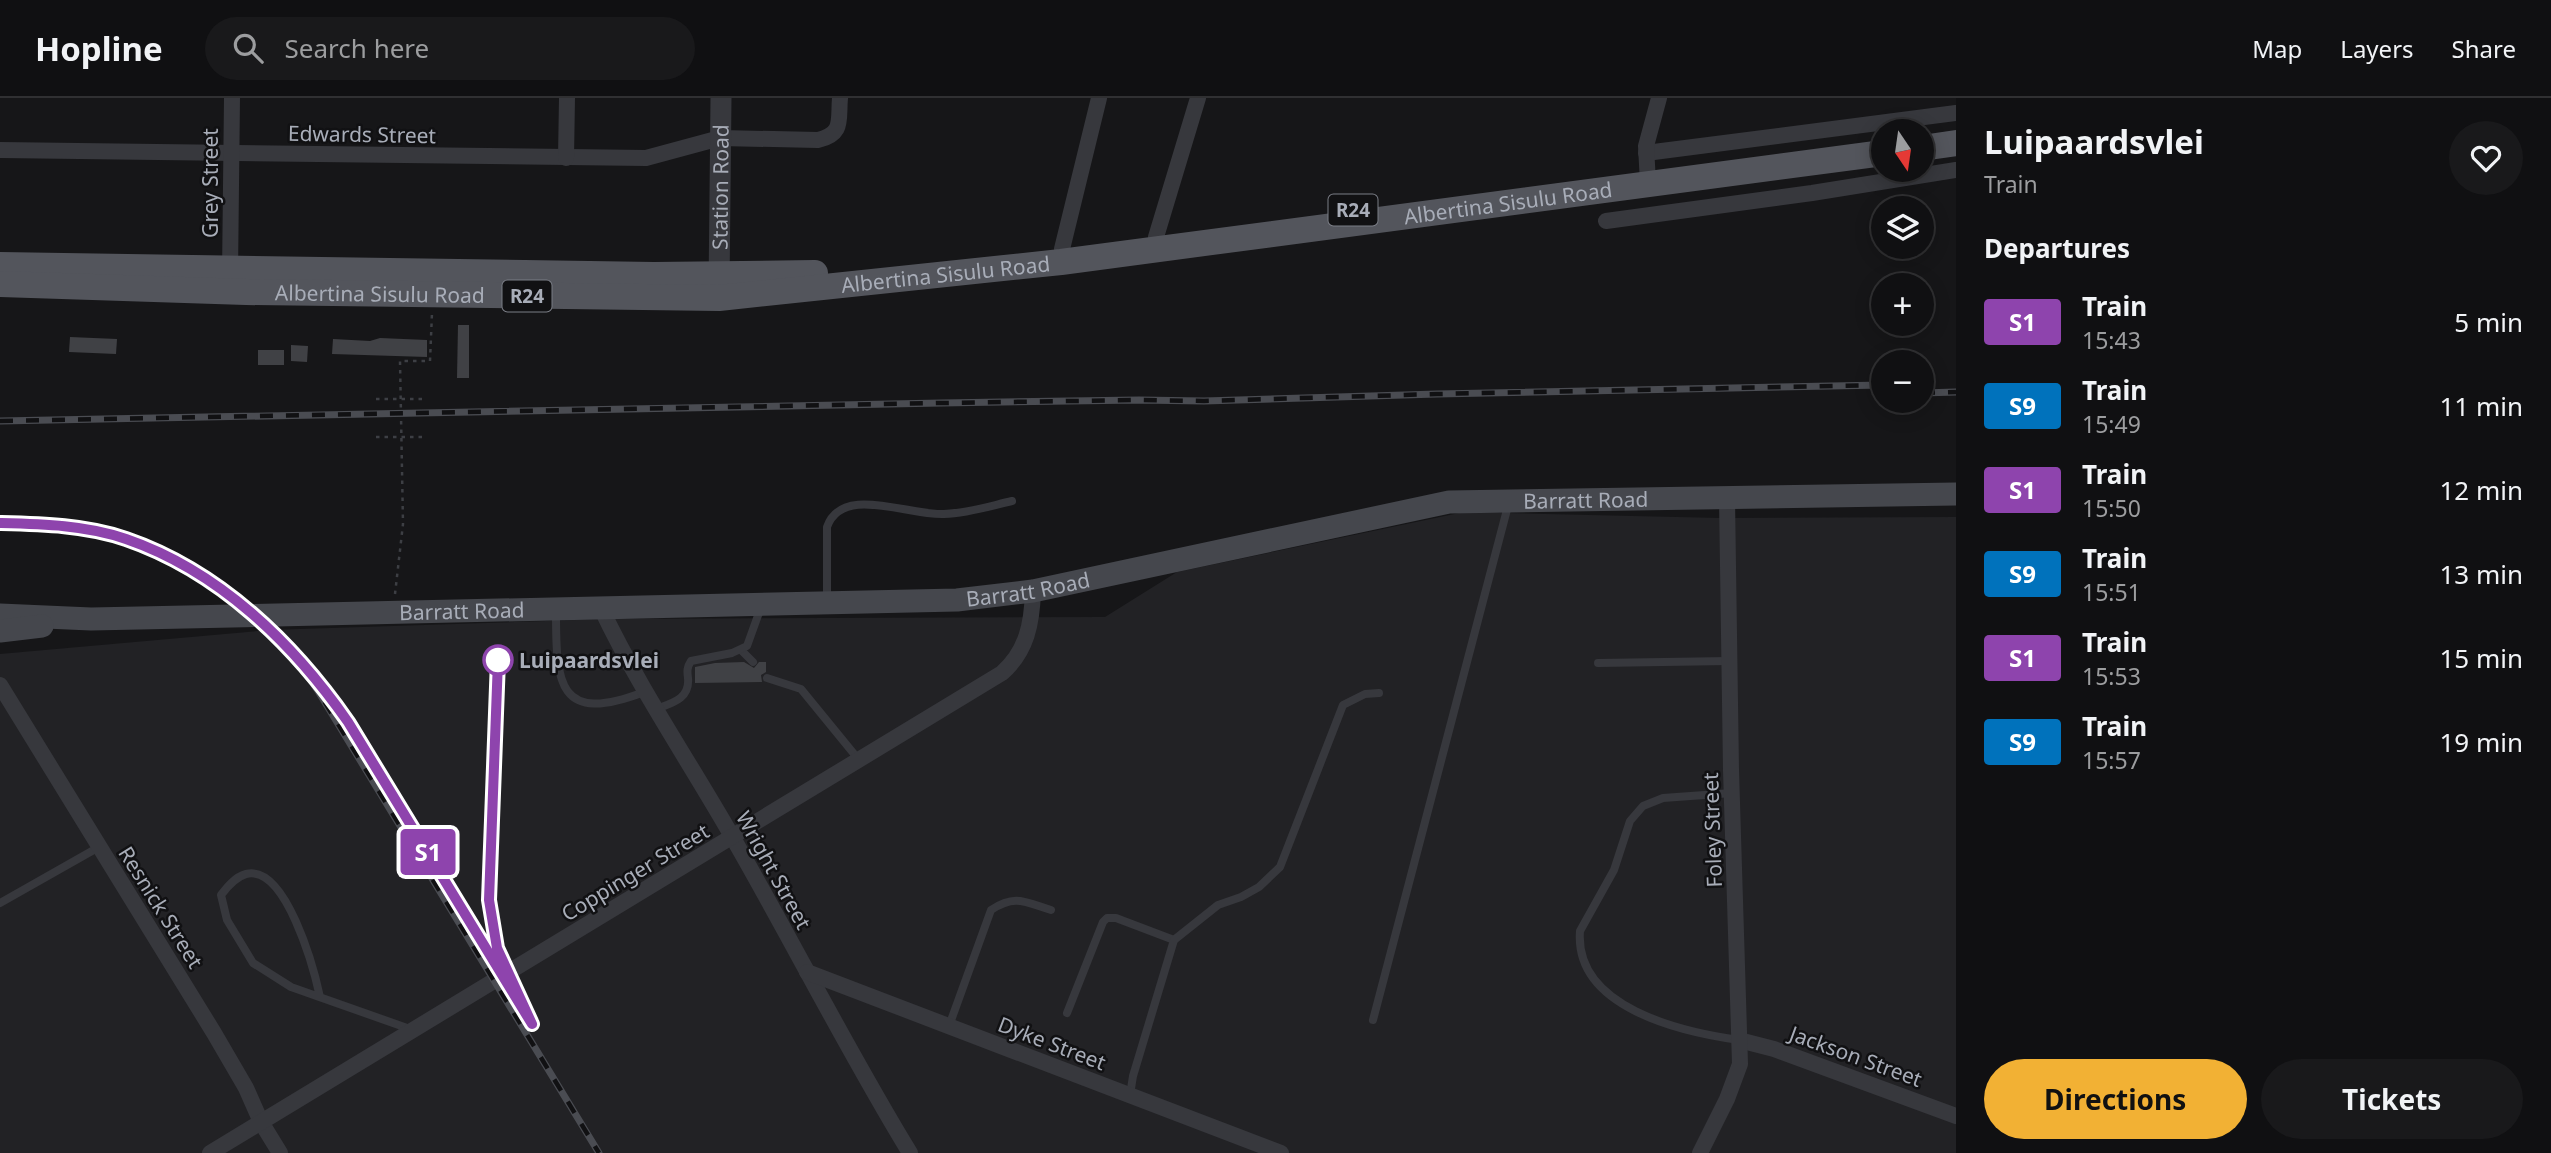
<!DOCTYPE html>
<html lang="en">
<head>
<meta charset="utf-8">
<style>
  body { margin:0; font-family:"Noto Sans",sans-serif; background:#19191b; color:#f1f3f6; height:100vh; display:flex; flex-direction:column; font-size:26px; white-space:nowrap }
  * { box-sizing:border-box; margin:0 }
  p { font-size:23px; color:#9c9d9f }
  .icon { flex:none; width:38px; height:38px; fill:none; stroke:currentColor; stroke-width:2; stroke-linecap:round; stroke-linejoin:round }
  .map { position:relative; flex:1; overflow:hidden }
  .sheet { display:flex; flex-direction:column; background:#101012; width:595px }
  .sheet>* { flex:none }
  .badge { padding:0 14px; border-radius:5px; font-size:24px; line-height:46px }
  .needle { width:46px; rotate:167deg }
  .controls { position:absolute; left:1871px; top:21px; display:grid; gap:14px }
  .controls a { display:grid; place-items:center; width:63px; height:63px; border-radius:50%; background:#101012; box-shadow:0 4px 18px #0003,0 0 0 2px #303032; font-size:35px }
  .map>.badge { position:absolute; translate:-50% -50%; box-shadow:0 0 0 4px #fff }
  h2 { padding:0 28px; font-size:26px; line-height:63px }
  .round { display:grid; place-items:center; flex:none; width:74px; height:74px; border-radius:37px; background:#19191b }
  .headline { display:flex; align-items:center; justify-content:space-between; height:119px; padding:0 28px }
  h1 { font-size:33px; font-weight:700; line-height:52px }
  .cta { display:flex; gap:14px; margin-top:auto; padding:14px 28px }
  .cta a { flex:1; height:80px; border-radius:42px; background:#f2b134; color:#111; font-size:28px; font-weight:700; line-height:80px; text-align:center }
  .cta a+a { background:#19191b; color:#f1f3f6 }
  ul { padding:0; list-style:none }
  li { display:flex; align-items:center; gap:21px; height:84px; padding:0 28px }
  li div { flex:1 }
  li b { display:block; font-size:26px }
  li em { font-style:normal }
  li .badge { min-width:77px; font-weight:700; text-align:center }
  header { display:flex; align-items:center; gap:42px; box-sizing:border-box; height:98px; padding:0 35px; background:#101012; border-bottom:2px solid #303032 }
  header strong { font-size:33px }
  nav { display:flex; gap:38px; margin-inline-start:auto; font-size:24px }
  .search { width:490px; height:63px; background:#19191b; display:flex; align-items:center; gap:18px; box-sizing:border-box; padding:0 24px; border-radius:38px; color:#9c9d9f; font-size:26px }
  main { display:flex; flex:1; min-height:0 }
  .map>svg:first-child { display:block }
</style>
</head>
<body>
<header>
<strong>Hopline</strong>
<div class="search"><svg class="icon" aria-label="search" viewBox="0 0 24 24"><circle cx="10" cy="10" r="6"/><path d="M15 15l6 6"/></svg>Search here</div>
<nav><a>Map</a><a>Layers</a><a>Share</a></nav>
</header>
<main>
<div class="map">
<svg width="1956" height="1055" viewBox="0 0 1956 1055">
  <rect width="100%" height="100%" fill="#161618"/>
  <path fill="#222225" d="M1464,414L1720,420L1956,419V1055H0V556L269,532L606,521L1105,519L1177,474Z"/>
  <g fill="#404145">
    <path d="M458,227H469V280H457Z"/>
    <path d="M70,239L117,241L116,256L69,254Z"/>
    <path d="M380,240L427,242V259L332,256L333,241L370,243Z"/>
    <path d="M291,247L308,248L307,264L291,263Z"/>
    <rect x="258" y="252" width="26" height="15"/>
    <path d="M744,564L754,570L759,564H766V574L761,577L762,584L695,585V569L715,565Z"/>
  </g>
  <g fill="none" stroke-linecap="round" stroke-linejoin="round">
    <g stroke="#3d3f44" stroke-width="2.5" stroke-dasharray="3.5 5" stroke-linecap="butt">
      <path d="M376,301H424"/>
      <path d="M376,339H424"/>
      <path d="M395,496L403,426L400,263H430L432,215"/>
    </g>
    <g stroke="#37383d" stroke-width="8">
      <path d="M827,504V429C842,386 909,418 944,416C968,415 990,408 1012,403"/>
      <path d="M556,514C556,586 558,627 644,594"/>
      <path d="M741,552L753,564"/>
      <path d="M1598,565L1729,563"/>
      <path d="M767,580L801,591L859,662"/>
      <path d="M656,611C672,605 690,601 688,580C687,573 687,569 691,563L732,555L747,548L761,509"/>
      <path d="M1732,695L1663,700L1643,708L1630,723L1614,772L1580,833C1574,910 1682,934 1739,942"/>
      <path d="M0,805L99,749"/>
      <path d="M320,899C314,871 286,766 246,776C235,779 227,789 221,797L227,822L253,865L291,889L410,931"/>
      <path d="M1067,915L1103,824L1107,820H1116L1174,842"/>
      <path d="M1373,922L1509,404"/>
      <path d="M949,928L991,812C1015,796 1025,804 1051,812"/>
      <path d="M1130,997L1133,978L1174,842L1218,807L1241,799L1259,789L1280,769L1343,607L1365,596L1379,595"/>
    </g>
    <g stroke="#37383d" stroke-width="16">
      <path d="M0,52L646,60L720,40L818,42C844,36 838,22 840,0"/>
      <path d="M1646,55L1956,15"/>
      <path d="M566,60L567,0"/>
      <path d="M1648,85L1646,48L1659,0"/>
      <path d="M1606,123L1812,95L1956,72"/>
      <path d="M1062,151L1099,0"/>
      <path d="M1155,151L1156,139L1198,0"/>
      <path d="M230,176L232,0"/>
      <path d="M601,510C639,590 689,663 733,740C793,844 847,952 910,1055"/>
      <path d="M0,587L214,935L246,990L261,1024L280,1055"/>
      <path d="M807,874L1281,1055"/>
      <path d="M1739,942L1774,951L1956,1018"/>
      <path d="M210,1055L1002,575C1027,553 1032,525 1033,493"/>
      <path d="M1700,1055L1727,1001L1740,966L1731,672L1727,400"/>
    </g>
    <path stroke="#37383d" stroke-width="21" id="s1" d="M719,191L721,0"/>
    <g stroke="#45474d" stroke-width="23">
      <path id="s2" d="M0,517L91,521L139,520L957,502L1033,493L1449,404L1956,396"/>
      <path d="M0,533L42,528"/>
    </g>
    <g stroke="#53555c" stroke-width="26">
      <path d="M1922,50L1956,45"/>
      <path d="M0,167L654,177L815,175"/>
      <path id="s3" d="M0,186L246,194L719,200L1061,164L1883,55"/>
    </g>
    <g stroke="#4a4c52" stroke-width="7">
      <g id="rail">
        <path d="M1922,295L1956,294"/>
        <path d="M0,323L941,305L1139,302L1204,303L1437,296L1883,287"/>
        <path d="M0,425C41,426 83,429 123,440C182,456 251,506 290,553C300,565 309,580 318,593L599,1055"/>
        <path d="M498,562L489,802L497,850L532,926"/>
      </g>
    </g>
    <use href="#rail" stroke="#111113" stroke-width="4.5" stroke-dasharray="13" stroke-linecap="butt"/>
  </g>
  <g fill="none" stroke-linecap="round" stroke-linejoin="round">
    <g stroke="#fff" stroke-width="16">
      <path id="line" d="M0,425C41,426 87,427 126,441C219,473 293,545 348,624L532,926L497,850L489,802L498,562"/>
    </g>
    <use href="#line" stroke="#8e44ad" stroke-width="10"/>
  </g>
  <circle fill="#fff" stroke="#8e44ad" stroke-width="3.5" cx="498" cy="562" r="14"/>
  <g text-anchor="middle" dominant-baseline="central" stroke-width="5" stroke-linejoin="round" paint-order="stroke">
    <g fill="#111113" stroke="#7b7e86" stroke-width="2">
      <rect x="1328.5" y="96.5" width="49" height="31" rx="5"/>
      <rect x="502.5" y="182.5" width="49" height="31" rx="5"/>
    </g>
    <g font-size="19" font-weight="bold" fill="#a8adb8">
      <text x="1353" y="112">R24</text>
      <text x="527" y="198">R24</text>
    </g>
    <g font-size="21" fill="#a8adb8" stroke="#111113">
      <text transform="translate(362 36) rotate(1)">Edwards Street</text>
      <text transform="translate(210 85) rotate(-90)">Grey Street</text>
      <text stroke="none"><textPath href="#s1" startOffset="102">Station Road</textPath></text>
      <text stroke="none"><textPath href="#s3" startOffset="1514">Albertina Sisulu Road</textPath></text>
      <text stroke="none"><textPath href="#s3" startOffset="947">Albertina Sisulu Road</textPath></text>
      <text stroke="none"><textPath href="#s3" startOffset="380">Albertina Sisulu Road</textPath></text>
      <text stroke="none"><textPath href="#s2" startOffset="1596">Barratt Road</textPath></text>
      <text stroke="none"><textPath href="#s2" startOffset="1029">Barratt Road</textPath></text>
      <text stroke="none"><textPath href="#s2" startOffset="462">Barratt Road</textPath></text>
      <text transform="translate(1712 732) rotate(-92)">Foley Street</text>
      <text transform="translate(774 772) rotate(61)">Wright Street</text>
      <text transform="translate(635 774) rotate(-31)">Coppinger Street</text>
      <text transform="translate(161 809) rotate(58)">Resnick Street</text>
      <text transform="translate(1052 945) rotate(21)">Dyke Street</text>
      <text transform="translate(1856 958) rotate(20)">Jackson Street</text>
    </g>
    <g font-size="21" font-weight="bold" fill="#a8adb8" stroke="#111113" text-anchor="start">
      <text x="519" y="562">Luipaardsvlei</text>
    </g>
  </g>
</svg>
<div class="controls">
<a><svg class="needle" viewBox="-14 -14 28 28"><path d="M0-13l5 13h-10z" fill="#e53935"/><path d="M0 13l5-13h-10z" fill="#9c9d9f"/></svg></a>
<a><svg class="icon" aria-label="layers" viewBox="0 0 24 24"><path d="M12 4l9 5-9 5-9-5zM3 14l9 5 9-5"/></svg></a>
<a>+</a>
<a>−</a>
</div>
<b class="badge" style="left:428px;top:754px;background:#8e44ad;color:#fff">S1</b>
</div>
<section class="sheet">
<div class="headline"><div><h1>Luipaardsvlei</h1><p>Train</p></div><a class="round"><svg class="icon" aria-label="heart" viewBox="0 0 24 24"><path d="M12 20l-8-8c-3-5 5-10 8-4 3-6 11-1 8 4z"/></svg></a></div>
<h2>Departures</h2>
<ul>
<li><span class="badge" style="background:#8e44ad;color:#fff">S1</span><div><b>Train</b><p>15:43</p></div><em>5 min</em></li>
<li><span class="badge" style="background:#0072bc;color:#fff">S9</span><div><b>Train</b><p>15:49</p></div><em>11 min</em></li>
<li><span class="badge" style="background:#8e44ad;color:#fff">S1</span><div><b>Train</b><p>15:50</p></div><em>12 min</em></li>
<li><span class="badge" style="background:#0072bc;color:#fff">S9</span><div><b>Train</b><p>15:51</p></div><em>13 min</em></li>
<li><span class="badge" style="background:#8e44ad;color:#fff">S1</span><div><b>Train</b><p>15:53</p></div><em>15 min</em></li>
<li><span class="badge" style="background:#0072bc;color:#fff">S9</span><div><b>Train</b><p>15:57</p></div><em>19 min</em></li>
</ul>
<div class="cta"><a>Directions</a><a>Tickets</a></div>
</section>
</main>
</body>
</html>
